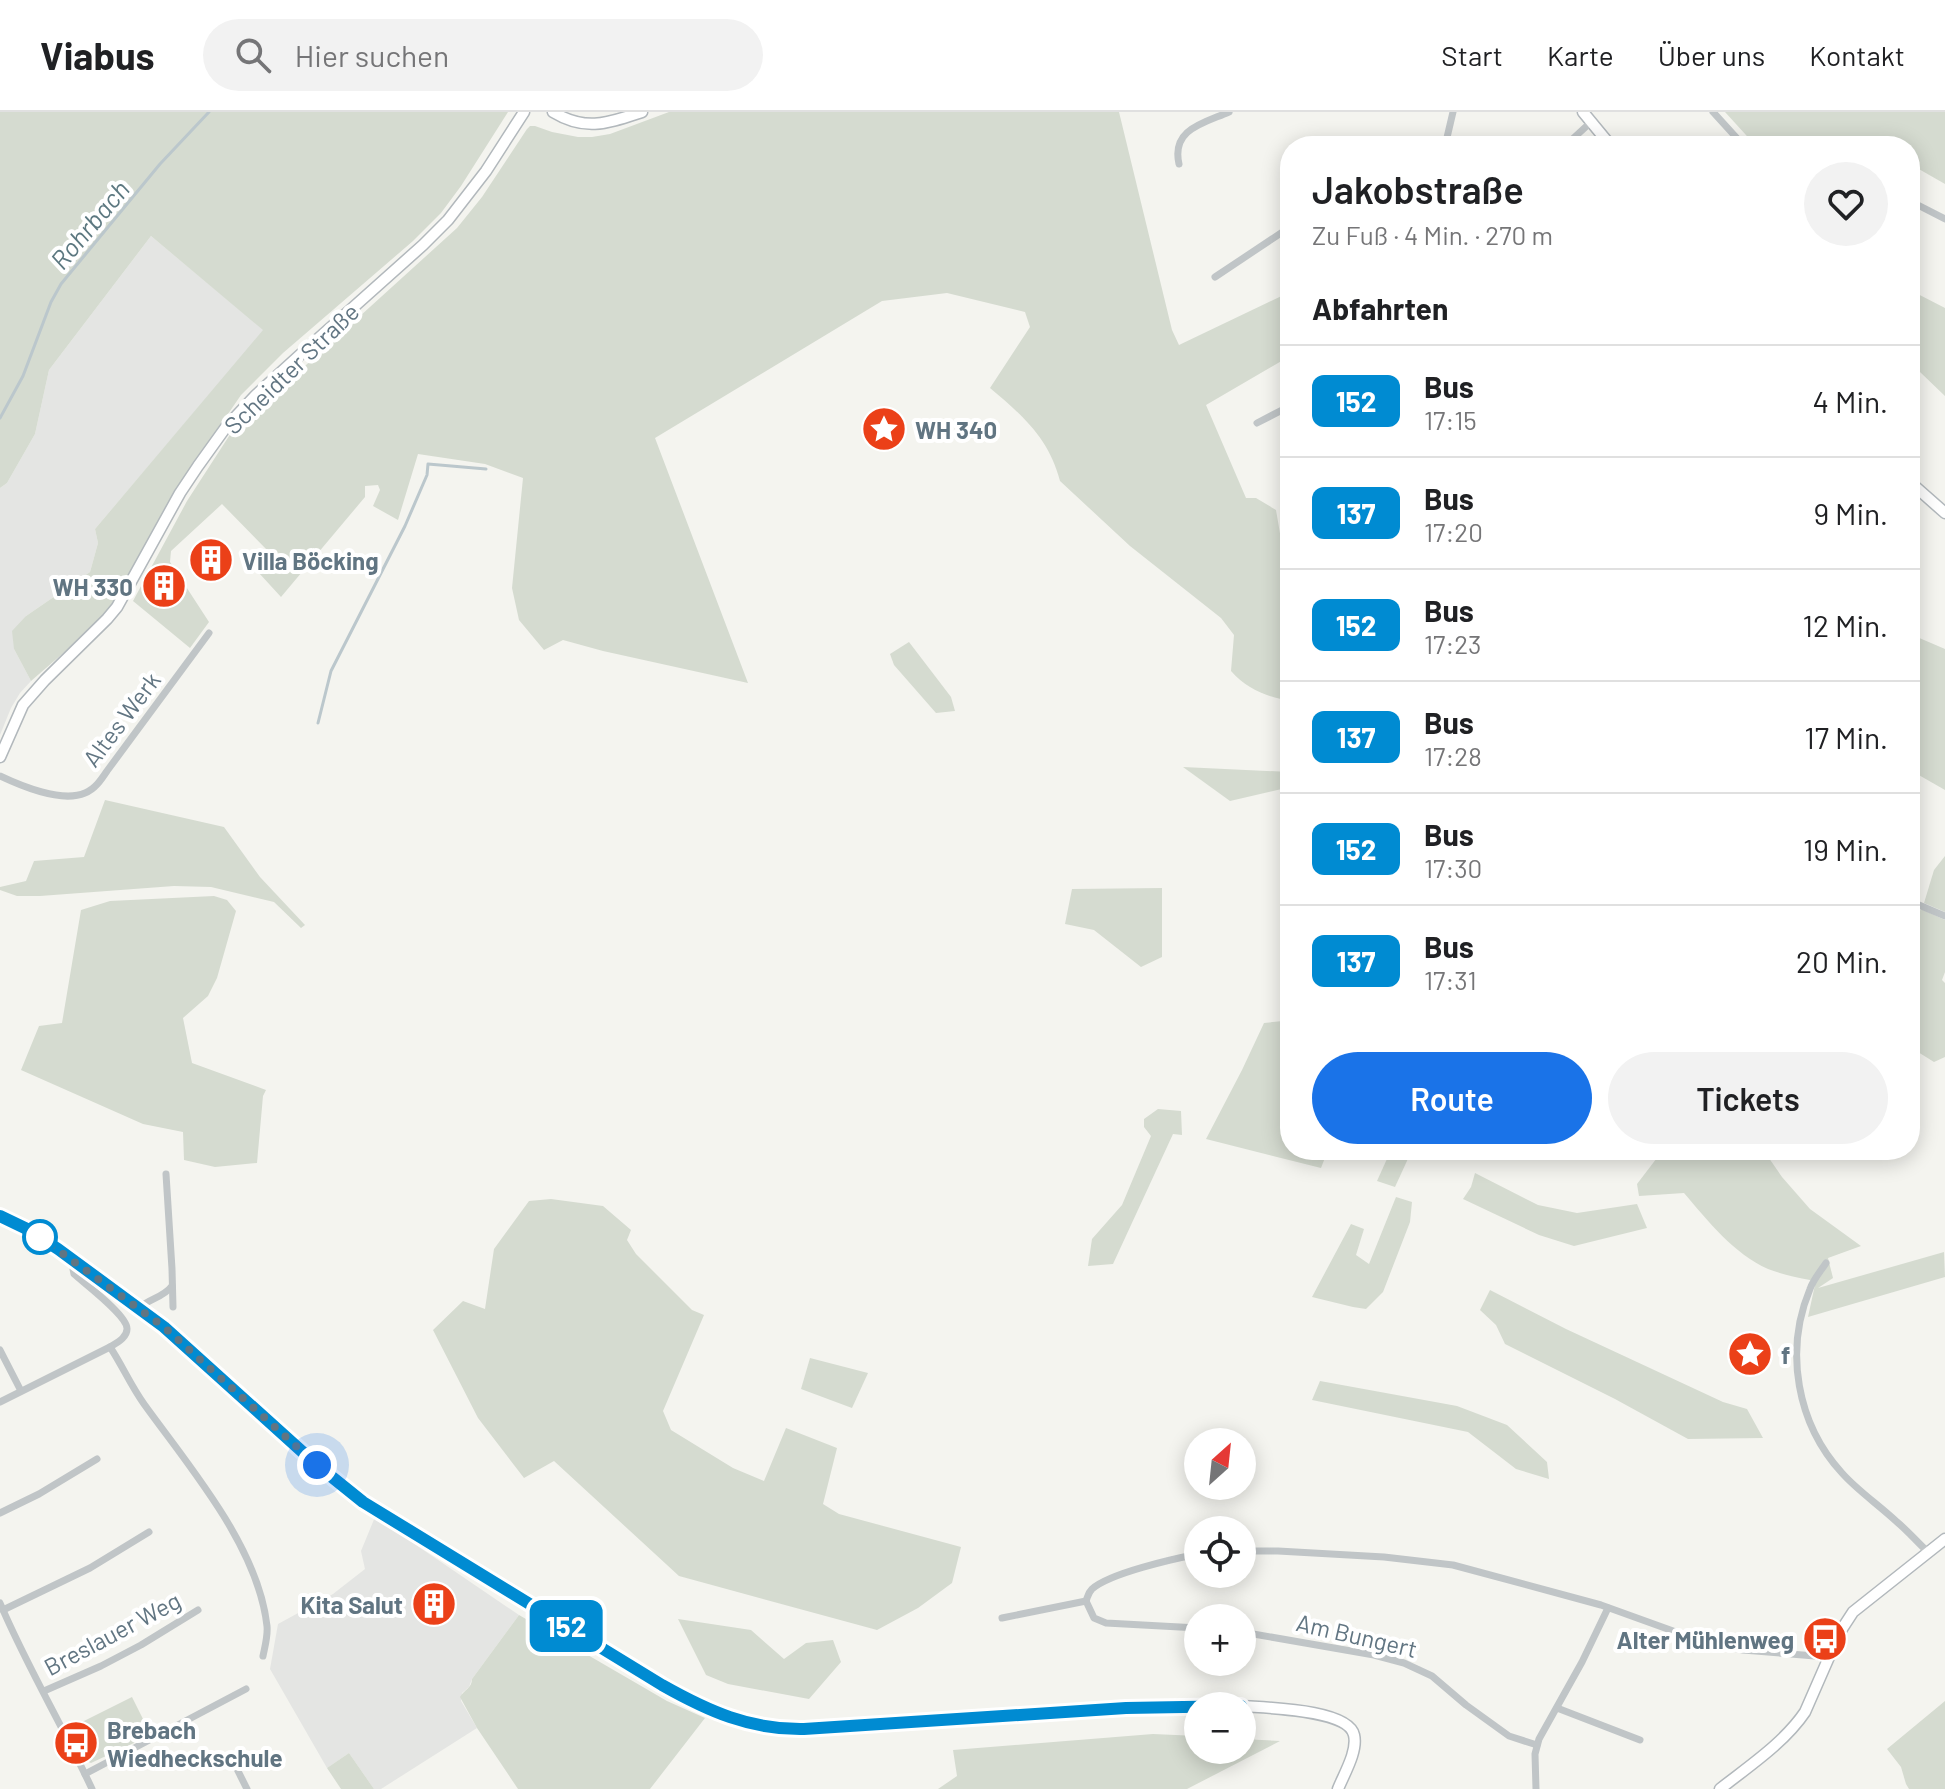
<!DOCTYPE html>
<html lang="de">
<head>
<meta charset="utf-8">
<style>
  body { margin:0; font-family:Barlow,sans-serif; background:#f2f2f2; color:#202124; height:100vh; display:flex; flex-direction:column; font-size:30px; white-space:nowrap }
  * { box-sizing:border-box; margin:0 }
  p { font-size:26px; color:#757577 }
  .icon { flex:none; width:44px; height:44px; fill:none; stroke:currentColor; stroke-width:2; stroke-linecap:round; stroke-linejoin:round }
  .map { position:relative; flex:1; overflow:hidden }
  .panel { position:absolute; left:1280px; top:24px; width:640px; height:1024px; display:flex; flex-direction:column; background:#fff; border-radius:32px; box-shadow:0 4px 20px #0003 }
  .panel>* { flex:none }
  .badge { padding:0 16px; border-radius:12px; font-size:28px; line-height:52px }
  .needle { width:52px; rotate:27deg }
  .buttons { position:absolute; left:1184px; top:1316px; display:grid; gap:16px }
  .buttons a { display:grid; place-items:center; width:72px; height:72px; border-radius:50%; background:#fff; box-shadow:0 4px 20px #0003; font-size:40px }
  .you { position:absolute; width:40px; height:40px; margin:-20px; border:6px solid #fff; border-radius:50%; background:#1a73e8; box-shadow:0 0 0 12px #1a73e833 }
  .map>.badge { position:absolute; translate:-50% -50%; box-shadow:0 0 0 4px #fff }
  h2 { padding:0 32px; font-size:30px; line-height:72px }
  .round { display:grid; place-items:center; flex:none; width:84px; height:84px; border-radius:42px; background:#f2f2f2 }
  .headline { display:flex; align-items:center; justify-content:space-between; height:136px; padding:0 32px }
  h1 { font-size:38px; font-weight:600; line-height:60px }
  .action { display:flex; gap:16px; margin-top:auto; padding:16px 32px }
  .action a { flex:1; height:92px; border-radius:48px; background:#1a73e8; color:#fff; font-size:32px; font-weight:600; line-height:92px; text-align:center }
  .action a+a { background:#f2f2f2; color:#202124 }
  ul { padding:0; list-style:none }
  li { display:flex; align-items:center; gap:24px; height:112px; padding:0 32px; border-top:2px solid #e0e0e0 }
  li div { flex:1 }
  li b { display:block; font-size:30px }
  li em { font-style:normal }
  li .badge { min-width:88px; font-weight:700; text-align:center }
  header { display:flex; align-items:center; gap:48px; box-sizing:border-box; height:112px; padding:0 40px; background:#fff; border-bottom:2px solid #e0e0e0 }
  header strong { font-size:38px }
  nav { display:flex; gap:44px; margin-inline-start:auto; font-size:28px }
  .search { width:560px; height:72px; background:#f2f2f2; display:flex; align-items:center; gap:20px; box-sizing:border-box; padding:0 28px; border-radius:44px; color:#757577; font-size:30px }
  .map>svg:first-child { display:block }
</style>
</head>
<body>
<header>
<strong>Viabus</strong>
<div class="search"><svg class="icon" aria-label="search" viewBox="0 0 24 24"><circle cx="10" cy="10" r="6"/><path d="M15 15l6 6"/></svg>Hier suchen</div>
<nav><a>Start</a><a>Karte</a><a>Über uns</a><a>Kontakt</a></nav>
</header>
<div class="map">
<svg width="1945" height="1677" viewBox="0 0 1945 1677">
  <rect width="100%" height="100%" fill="#f4f4ef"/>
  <g fill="#e4e5e3">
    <path d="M151,124L264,218L95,417L98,431L90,460L26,504L14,537L31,569L20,581L11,596L0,623V376L7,371L35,322L49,258Z"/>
    <path d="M375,1405L519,1503L472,1567L469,1575L462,1581L461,1589L477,1616L381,1677H374L349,1641L327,1656L270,1557L278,1512L333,1482L365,1457L361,1439Z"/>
  </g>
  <g fill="#d5dbd0">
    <path d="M0,0H508L461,74L441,101L413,129L283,241L241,283L191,356L115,488L98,511L31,569L14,537L12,519L26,504L90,460L98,431L95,417L263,218L151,124L49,258L35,322L7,371L0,376Z"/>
    <path d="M669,0H1119L1172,218L1179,233L1290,180V244L1206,293L1246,386H1256L1276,398L1282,433L1290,443V589C1267,585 1247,577 1231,559L1234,523L1221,506L1130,434L1060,369C1049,326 1022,303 990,276L1030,215L1025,200L947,181L882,189L655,326L748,571L603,539L563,528L544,538L519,508L512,476L523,366L485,352L418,342L398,408L373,394L380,378L378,373L365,374V385L281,485L259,461L267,438L222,392L171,439L170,450L209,510L190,536L133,489L187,389L231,321L457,116L482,85L527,17L530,14H535L552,20L578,25H592L610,22Z"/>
    <path d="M1725,0H1945V72L1910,52V34H1756Z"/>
    <path d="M1910,178L1945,196V284L1920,260L1910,266Z"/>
    <path d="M882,302L892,307L897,317L895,329L887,334L874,329L869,316L873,307Z"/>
    <path d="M1910,522L1945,537V678L1910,658Z"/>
    <path d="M909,530L951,585L955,599L936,601L894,553L890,542Z"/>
    <path d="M1183,655L1290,660V675L1230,689Z"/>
    <path d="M105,688L224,715L260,765L305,813L301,816L274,790L211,775L174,774L40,784H17L0,778V775L26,769L34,749L84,745Z"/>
    <path d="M1945,744V800L1924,791L1934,758Z"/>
    <path d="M1162,776V845L1141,855L1094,818L1065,812L1072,777Z"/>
    <path d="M214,784L227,788L236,799L217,866L208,884L183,906L192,951L266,978L263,984L257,1051L215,1055L184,1048L183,1020L143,1012L21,958L39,914L62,911L81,798L110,789Z"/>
    <path d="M1921,797L1945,808V860L1942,868L1945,871V945L1934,950L1910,935V815Z"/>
    <path d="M1283,909L1290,912V1038H1328L1321,1056L1206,1027L1242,958L1264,911Z"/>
    <path d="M1158,997L1181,999L1182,1023L1173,1022L1113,1152L1088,1154L1092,1127L1122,1093L1151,1024L1144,1015V1007Z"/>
    <path d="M1391,1038H1412L1395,1075L1377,1069Z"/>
    <path d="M1663,1038H1736L1739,1042L1764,1039L1782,1065L1810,1097L1861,1134L1828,1146L1833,1166L1818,1176L1944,1140L1945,1165L1808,1205L1816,1168H1810C1796,1165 1781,1162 1768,1157C1734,1142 1708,1109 1684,1081L1639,1084L1637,1072Z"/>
    <path d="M1475,1061L1538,1093L1577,1101L1637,1092L1647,1116L1574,1134L1539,1123L1463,1087L1471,1075Z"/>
    <path d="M1396,1085L1412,1090L1410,1110L1383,1180L1366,1197L1353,1195L1312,1185L1351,1112L1364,1117L1356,1143L1369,1152Z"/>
    <path d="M551,1087L603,1094L631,1118L627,1128L636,1142L692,1198L704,1203L663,1299L671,1318L733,1356L764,1369L786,1316L837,1336L823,1392L839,1402L961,1435L952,1471L918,1496L877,1518L679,1464L554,1349L524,1366L478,1306L433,1218L463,1189L485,1197L494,1137L529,1089Z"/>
    <path d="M1490,1178L1566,1217L1723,1290L1747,1297L1763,1326L1688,1327L1615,1287L1505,1232L1496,1213L1480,1198Z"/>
    <path d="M810,1246L868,1261L852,1296L801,1277Z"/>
    <path d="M1320,1269L1457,1294L1507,1313L1547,1350L1549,1367L1516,1357L1468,1320L1312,1288Z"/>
    <path d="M519,1503L667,1589L705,1606L650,1677H518L477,1616L460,1585C464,1578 472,1576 472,1567Z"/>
    <path d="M678,1507L751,1518L784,1547L806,1531L833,1528L841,1550L809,1587L728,1572L706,1563Z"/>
    <path d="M132,1585L151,1623L91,1651L86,1649L70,1616Z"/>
    <path d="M1945,1589V1677H1909L1906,1672L1901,1655L1887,1637Z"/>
    <path d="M1153,1622L1198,1624V1638H1242V1627L1280,1629L1187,1677H938L957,1664L953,1638Z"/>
    <path d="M349,1641L374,1677H341L327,1656Z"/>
  </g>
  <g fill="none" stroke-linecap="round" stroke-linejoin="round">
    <g stroke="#bbc7cc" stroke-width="3">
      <path d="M0,306L23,264L51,190L61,172L160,52L209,0"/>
      <path d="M318,611L331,559L405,414L427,363L428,352L486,357"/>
    </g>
    <g stroke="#b2b8bc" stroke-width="13">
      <g id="secondary">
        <path d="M553,0C586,20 608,11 642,0"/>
        <path d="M1583,0L1611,34"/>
        <path d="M1910,370L1945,401"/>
        <path d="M0,645L23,593L45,568L107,507L117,495L180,381L198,354L226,315L256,283L301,242L423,133L448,108L486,59L524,0"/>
        <path d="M0,1104L48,1130L164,1215L317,1353L363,1390L662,1573C701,1596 741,1614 787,1618L1126,1596L1241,1594"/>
        <path d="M1242,1594C1265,1596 1348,1597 1354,1623C1358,1639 1344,1662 1338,1677"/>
        <path d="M1720,1677C1749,1654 1784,1631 1805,1600L1840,1520L1853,1500L1945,1427"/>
      </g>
    </g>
    <g stroke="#c0c5c7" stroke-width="7">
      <path d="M1713,0L1744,34"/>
      <path d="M1445,34L1453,0"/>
      <path d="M1565,34L1591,10"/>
      <path d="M1179,52C1171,17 1204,11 1229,0"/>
      <path d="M1910,89L1945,107"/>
      <path d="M1215,165L1290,115"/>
      <path d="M1257,311L1290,294"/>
      <path d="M0,664C21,674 62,691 85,681C95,677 101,668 107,659L209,521"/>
      <path d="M1919,793L1945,804"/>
      <path d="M166,1062L172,1157L173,1195"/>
      <path d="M1826,1151C1820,1160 1813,1168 1810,1177C1784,1239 1797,1312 1842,1361C1858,1379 1879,1393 1897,1410C1908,1419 1917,1430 1928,1440"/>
      <path d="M139,1196C149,1187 164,1185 172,1174"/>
      <path d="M110,1235C122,1253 131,1274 144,1292C190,1356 258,1434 267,1514C268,1524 265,1534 263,1544"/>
      <path d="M0,1238L21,1279"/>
      <path d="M0,1290L110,1235C116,1231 127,1226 127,1217C128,1204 85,1172 74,1162L73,1157L77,1152"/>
      <path d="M0,1401L39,1382L97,1347"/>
      <path d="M1242,1439H1278L1384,1445L1453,1453L1601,1493L1687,1524L1724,1534L1743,1538L1815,1544L1829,1547"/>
      <path d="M1086,1489C1088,1484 1088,1481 1092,1477C1110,1461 1173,1447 1198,1442"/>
      <path d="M1086,1489L1094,1506L1106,1511L1198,1516"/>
      <path d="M0,1491C27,1555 63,1614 92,1677"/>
      <path d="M3,1498L90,1456L149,1420"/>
      <path d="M1002,1506L1086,1489"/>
      <path d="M1242,1520L1374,1543L1404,1551L1432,1564L1466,1593L1509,1624L1537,1633"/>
      <path d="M44,1579L101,1554L141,1533L198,1498"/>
      <path d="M1557,1596L1640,1628"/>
      <path d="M236,1655L247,1677"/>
      <path d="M85,1662L246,1577"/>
      <path d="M1536,1677L1535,1642L1539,1627L1582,1550L1608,1496"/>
    </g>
    <use href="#secondary" stroke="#fff" stroke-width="10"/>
  </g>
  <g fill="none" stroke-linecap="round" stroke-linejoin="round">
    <g stroke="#fff" stroke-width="18">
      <path id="line" d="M0,1104L27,1117L58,1137L164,1215L317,1353L363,1390L662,1573C708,1599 750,1618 804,1617L1126,1596L1241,1594"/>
    </g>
    <use href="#line" stroke="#008bd2" stroke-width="12"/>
    <path stroke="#617582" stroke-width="8" stroke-dasharray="0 14.4" d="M40,1125L164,1215L317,1353"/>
  </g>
  <defs>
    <g id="sight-disc" transform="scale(2.3)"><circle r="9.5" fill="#eb4018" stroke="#fff"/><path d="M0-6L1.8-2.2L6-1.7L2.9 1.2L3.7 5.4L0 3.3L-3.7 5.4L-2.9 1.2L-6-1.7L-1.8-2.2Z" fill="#fff"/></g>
    <g id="building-disc" transform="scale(2.3)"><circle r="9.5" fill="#eb4018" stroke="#fff"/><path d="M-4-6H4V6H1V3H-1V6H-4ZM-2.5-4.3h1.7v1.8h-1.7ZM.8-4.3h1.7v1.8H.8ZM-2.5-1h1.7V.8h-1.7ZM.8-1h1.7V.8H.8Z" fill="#fff"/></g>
    <g id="bus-disc" transform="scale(2.3)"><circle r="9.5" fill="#eb4018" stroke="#fff"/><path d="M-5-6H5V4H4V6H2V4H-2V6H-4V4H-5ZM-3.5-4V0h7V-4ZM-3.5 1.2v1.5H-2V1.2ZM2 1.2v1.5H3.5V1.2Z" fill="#fff"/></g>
  </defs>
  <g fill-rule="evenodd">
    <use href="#sight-disc" x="884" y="317"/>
    <use href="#building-disc" x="211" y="448"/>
    <use href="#building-disc" x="164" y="474"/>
    <use href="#sight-disc" x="1750" y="1242"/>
    <use href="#building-disc" x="434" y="1492"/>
    <use href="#bus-disc" x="1825" y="1527"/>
    <use href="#bus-disc" x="76" y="1631"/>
  </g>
  <circle fill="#fff" stroke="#008bd2" stroke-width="4" cx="40" cy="1125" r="16"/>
  <g text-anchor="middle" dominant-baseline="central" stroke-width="8" stroke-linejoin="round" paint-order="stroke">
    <g font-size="24" fill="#617582" stroke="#fff">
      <text transform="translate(291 256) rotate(-44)">Scheidter Straße</text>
      <text transform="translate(121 607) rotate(-53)">Altes Werk</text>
      <text transform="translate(112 1521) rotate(-28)">Breslauer Weg</text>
      <text transform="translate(1357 1523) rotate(13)">Am Bungert</text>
    </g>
    <g font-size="24" font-weight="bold" fill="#617582" stroke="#fff" text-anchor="start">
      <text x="915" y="317">WH 340</text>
      <text x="242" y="448">Villa Böcking</text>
      <text x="133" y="474" text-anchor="end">WH 330</text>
      <text x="1781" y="1242">f</text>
      <text x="403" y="1492" text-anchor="end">Kita Salut</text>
      <text x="1794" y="1527" text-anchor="end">Alter Mühlenweg</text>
      <text x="107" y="1617">Brebach<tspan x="107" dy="28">Wiedheckschule</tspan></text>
    </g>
    <g font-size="26" font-style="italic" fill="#5c7880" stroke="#fff">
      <text transform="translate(89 112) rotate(-50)">Rohrbach</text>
    </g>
  </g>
</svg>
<div class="buttons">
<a><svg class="needle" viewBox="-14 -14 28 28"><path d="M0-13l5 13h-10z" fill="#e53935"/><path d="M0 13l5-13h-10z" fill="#757577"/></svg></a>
<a><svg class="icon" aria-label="locate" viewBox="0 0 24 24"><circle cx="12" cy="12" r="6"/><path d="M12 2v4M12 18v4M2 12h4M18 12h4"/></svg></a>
<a>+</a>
<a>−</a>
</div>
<div class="you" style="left:317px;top:1353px"></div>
<b class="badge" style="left:566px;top:1514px;background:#008bd2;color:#fff">152</b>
<section class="panel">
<div class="headline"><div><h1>Jakobstraße</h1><p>Zu Fuß · 4 Min. · 270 m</p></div><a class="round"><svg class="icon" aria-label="heart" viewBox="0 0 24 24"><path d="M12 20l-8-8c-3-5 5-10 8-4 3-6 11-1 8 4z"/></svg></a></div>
<h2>Abfahrten</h2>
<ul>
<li><span class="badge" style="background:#008bd2;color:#fff">152</span><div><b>Bus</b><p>17:15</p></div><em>4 Min.</em></li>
<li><span class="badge" style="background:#008bd2;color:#fff">137</span><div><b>Bus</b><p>17:20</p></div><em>9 Min.</em></li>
<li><span class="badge" style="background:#008bd2;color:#fff">152</span><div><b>Bus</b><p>17:23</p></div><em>12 Min.</em></li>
<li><span class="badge" style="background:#008bd2;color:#fff">137</span><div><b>Bus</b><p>17:28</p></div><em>17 Min.</em></li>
<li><span class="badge" style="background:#008bd2;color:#fff">152</span><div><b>Bus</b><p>17:30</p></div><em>19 Min.</em></li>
<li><span class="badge" style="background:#008bd2;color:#fff">137</span><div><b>Bus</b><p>17:31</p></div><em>20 Min.</em></li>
</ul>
<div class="action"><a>Route</a><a>Tickets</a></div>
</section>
</div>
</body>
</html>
